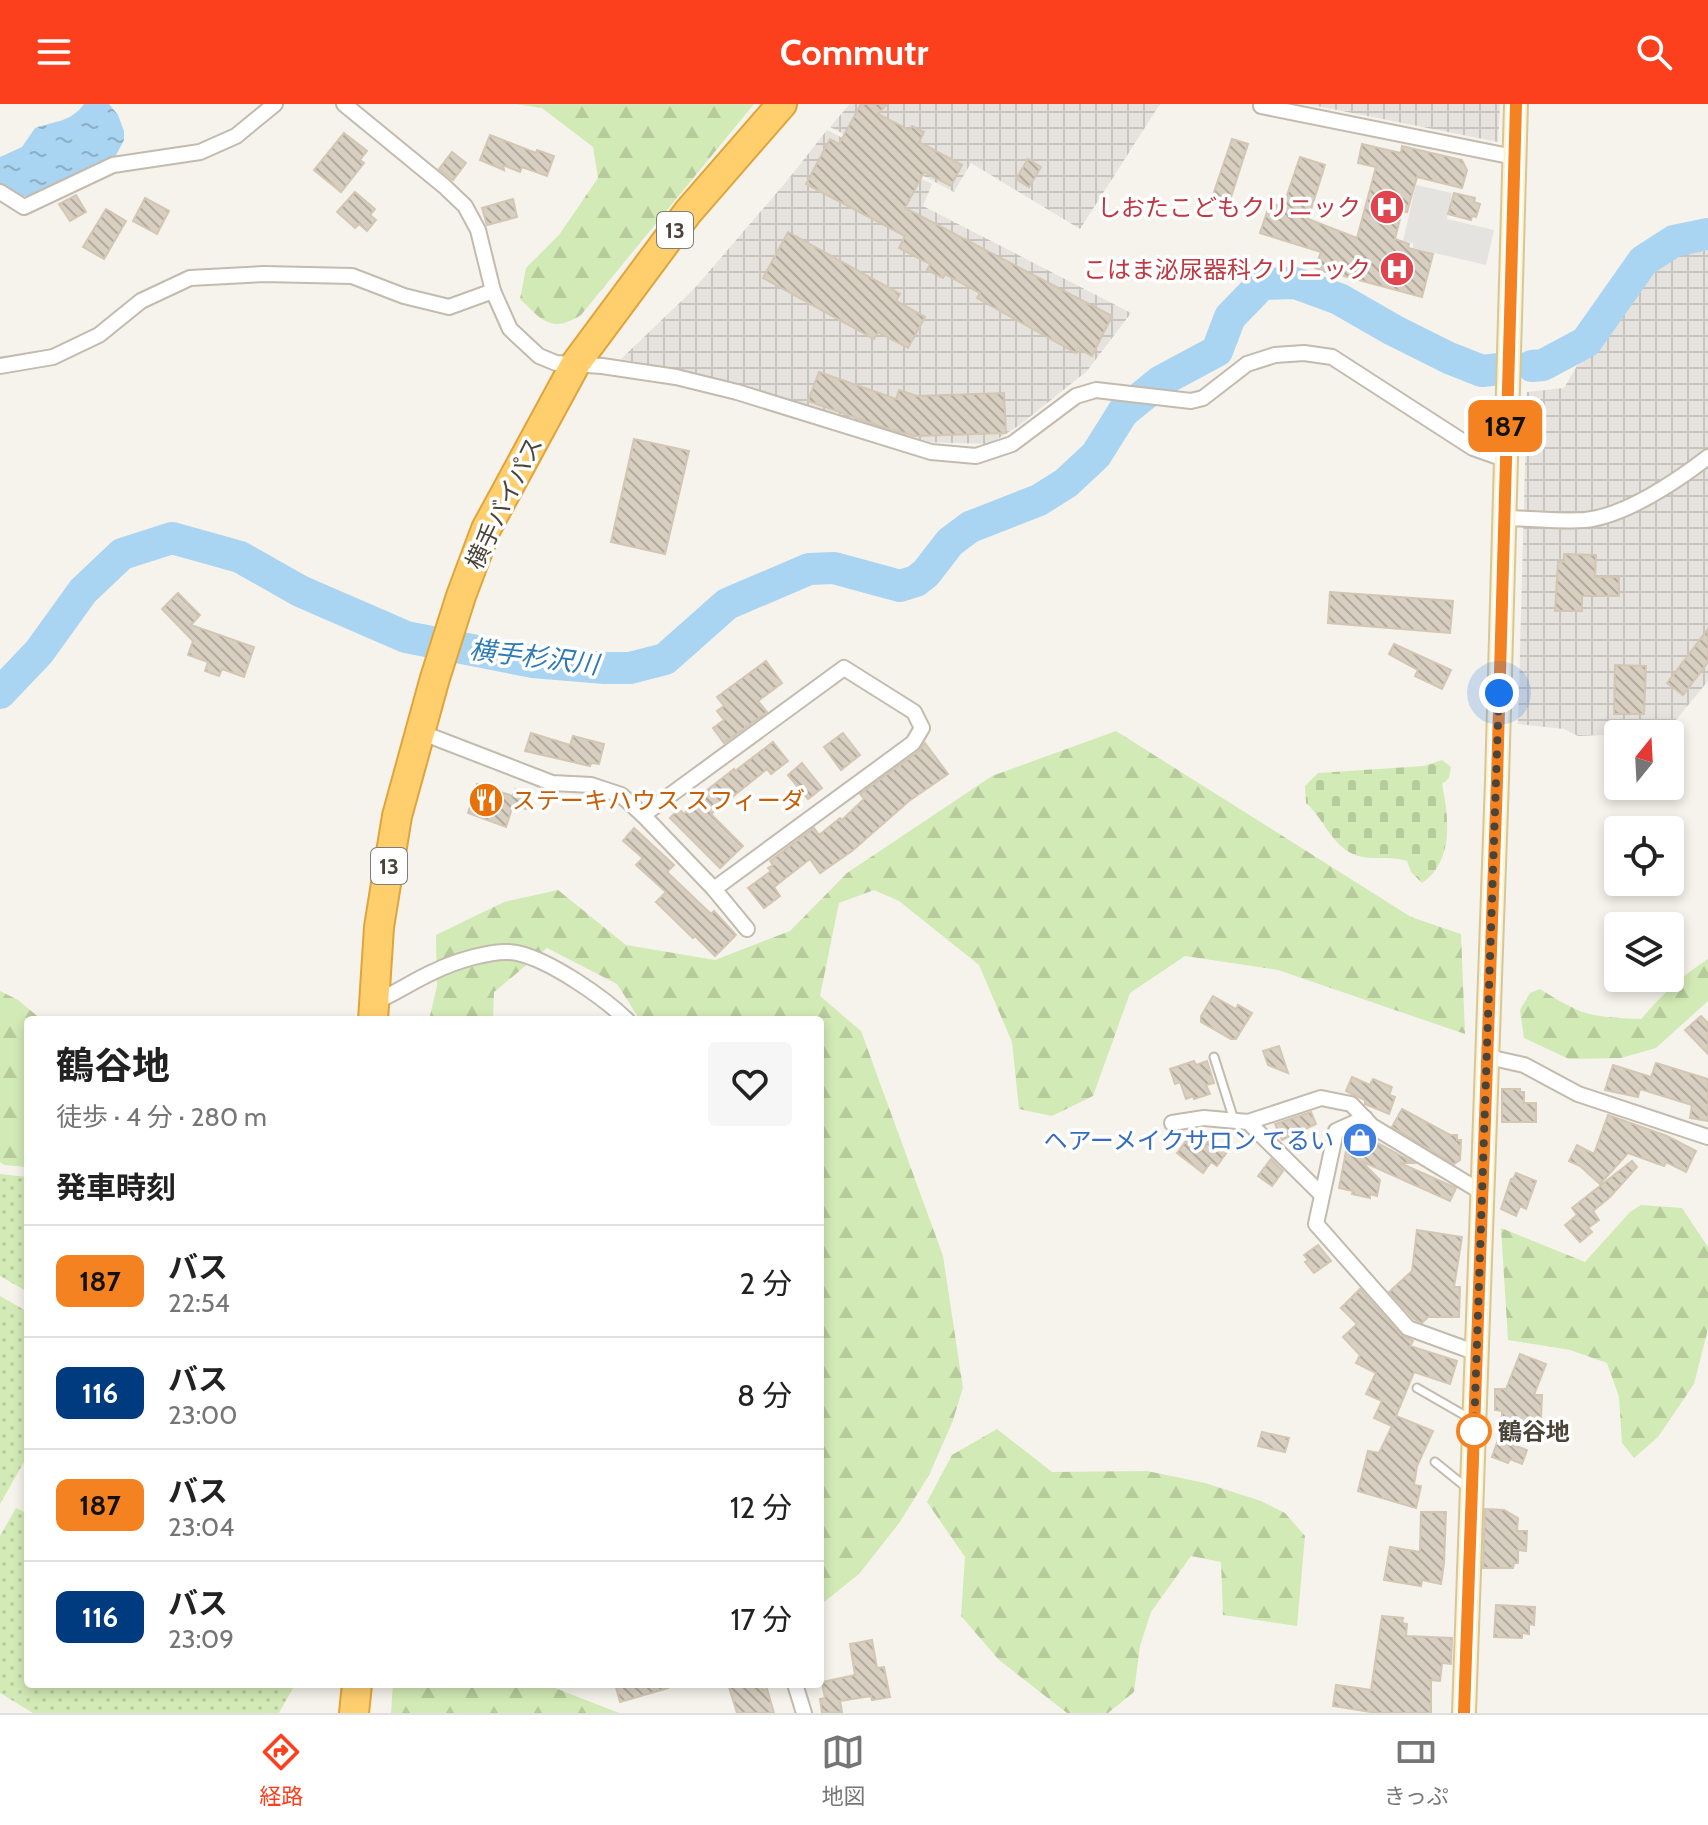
<!DOCTYPE html>
<html lang="ja">
<head>
<meta charset="utf-8">
<style>
  body { margin:0; font-family:Cabin,"Noto Sans JP",sans-serif; background:#f6f6f6; color:#222; height:100vh; display:flex; flex-direction:column; font-size:30px; white-space:nowrap }
  * { box-sizing:border-box; margin:0 }
  p { font-size:26px; color:#767676 }
  .icon { flex:none; width:44px; height:44px; fill:none; stroke:currentColor; stroke-width:2; stroke-linecap:round; stroke-linejoin:round }
  .map { position:relative; flex:1; overflow:hidden }
  .panel { position:absolute; left:24px; top:912px; width:800px; height:672px; display:flex; flex-direction:column; background:#fff; border-radius:8px; box-shadow:0 4px 12px #0003 }
  .panel>* { flex:none }
  .badge { padding:0 16px; border-radius:12px; font-size:28px; line-height:52px }
  .needle { width:52px; rotate:18deg }
  .fabs { position:absolute; left:1604px; top:616px; display:grid; gap:16px }
  .fabs a { display:grid; place-items:center; width:80px; height:80px; border-radius:8px; background:#fff; box-shadow:0 4px 12px #0003; font-size:40px }
  .you { position:absolute; width:40px; height:40px; margin:-20px; border:6px solid #fff; border-radius:50%; background:#1a73e8; box-shadow:0 0 0 12px #1a73e833 }
  .map>.badge { position:absolute; translate:-50% -50%; box-shadow:0 0 0 4px #fff }
  h2 { padding:0 32px; font-size:30px; line-height:72px }
  .round { display:grid; place-items:center; flex:none; width:84px; height:84px; border-radius:8px; background:#f6f6f6 }
  .headline { display:flex; align-items:center; justify-content:space-between; height:136px; padding:0 32px }
  h1 { font-size:38px; font-weight:700; line-height:60px }
  ul { padding:0; list-style:none }
  li { display:flex; align-items:center; gap:24px; height:112px; padding:0 32px; border-top:2px solid #e0e0e0 }
  li div { flex:1 }
  li b { display:block; font-size:30px }
  li em { font-style:normal }
  li .badge { min-width:88px; font-weight:700; text-align:center }
  header { display:flex; justify-content:space-between; align-items:center; height:104px; padding:0 32px; background:#fc3f1d; color:#fff; font-size:36px; font-weight:700 }
  .tabs { display:flex; justify-content:space-around; align-items:center; height:112px; border-top:2px solid #e0e0e0; background:#fff; font-size:22px; color:#767676 }
  .tabs a { display:grid; justify-items:center; gap:4px }
  .tabs .selected { color:#fc3f1d }
  .map>svg:first-child { display:block }
</style>
</head>
<body>
<header><svg class="icon" aria-label="menu" viewBox="0 0 24 24"><path d="M4 6h16M4 12h16M4 18h16"/></svg>Commutr<svg class="icon" aria-label="search" viewBox="0 0 24 24"><circle cx="10" cy="10" r="6"/><path d="M15 15l6 6"/></svg></header>
<div class="map">
<svg width="1708" height="1609" viewBox="0 0 1708 1609">
  <defs>
    <pattern id="industrial-grid" width="8" height="8" patternUnits="userSpaceOnUse" patternTransform="scale(2)"><rect width="8" height="8" fill="#e6e2dd"/><path d="M0 4h8M4 0v8" fill="none" stroke="#c7c3be"/></pattern>
    <pattern id="grass-dots" width="8" height="8" patternUnits="userSpaceOnUse" patternTransform="scale(2)"><rect width="8" height="8" fill="#d2eab5"/><path d="M2 2h.1M6 6h.1" fill="none" stroke="#b6ca9c" stroke-width="1.8" stroke-linecap="round"/></pattern>
    <pattern id="forest-firs" width="22" height="20" patternUnits="userSpaceOnUse" patternTransform="scale(2)"><rect width="22" height="20" fill="#d2eab5"/><path d="M5 1l3.5 6h-7zM16 11l3.5 6h-7z" fill="#b6ca9c"/></pattern>
    <pattern id="cemetery-stones" width="16" height="16" patternUnits="userSpaceOnUse" patternTransform="scale(2)"><rect width="16" height="16" fill="#d2eab5"/><path d="M2 7V4a2 2 0 0 1 4 0v3zM10 15v-3a2 2 0 0 1 4 0v3z" fill="#b6ca9c"/></pattern>
    <pattern id="water-ripples" width="26" height="14" patternUnits="userSpaceOnUse" patternTransform="scale(2)"><rect width="26" height="14" fill="#a9d4f2"/><path d="M2 4q2-2 4 0t4 0M15 11q2-2 4 0t4 0" fill="none" stroke="#8caec5"/></pattern>
    <pattern id="building-back-hatch" width="6" height="6" patternUnits="userSpaceOnUse" patternTransform="scale(2)"><rect width="6" height="6" fill="#d8cfc1"/><path d="M-1 5l2 2M0 0l6 6M5-1l2 2" fill="none" stroke="#b1aa9e"/></pattern>
  </defs>
  <rect width="100%" height="100%" fill="#f6f3ec"/>
  <g fill="url(#industrial-grid)">
    <path d="M850,0H1160L1080,125L971,59L954,88L830,23Z"/>
    <path d="M1307,0H1500L1498,38Z"/>
    <path d="M827,26L932,80L923,102L1131,209L1087,267L1021,320L990,340L920,338L694,269L621,255L694,185L786,78Z"/>
    <path d="M1686,147H1708V577L1666,628L1578,632L1564,625L1518,620L1527,288L1564,284L1577,262L1597,246L1645,175L1667,154Z"/>
  </g>
  <g fill="url(#grass-dots)">
    <path d="M0,1070L28,1073V1188L0,1172Z"/>
    <path d="M0,1192L28,1208V1351L0,1400Z"/>
    <path d="M16,1404L28,1410V1580H295L279,1609H33L0,1589V1432Z"/>
  </g>
  <g fill="url(#forest-firs)">
    <path d="M516,0H754L581,211C551,230 542,216 520,195L526,164L559,131L598,74L593,43L542,4Z"/>
    <path d="M1116,627L1411,813L1461,830L1465,930L1278,866L1185,852L1130,889L1093,992L1052,1012L1019,1005L1012,938L979,861L899,797L874,786L839,799L820,892L861,927L943,1152L963,1284L952,1319L929,1371L900,1418L859,1470L824,1498L820,1493V916H640L617,880L547,844L494,888L493,916H429L437,882L436,831L504,798L558,786L626,841L715,856L790,827L847,769L992,672Z"/>
    <path d="M1708,855V897L1656,944L1621,954L1569,955L1524,934L1520,906L1530,889L1540,885C1583,912 1590,913 1641,915C1662,891 1681,872 1708,855Z"/>
    <path d="M0,887L18,896L42,916H28L26,1063L4,1061L0,1058Z"/>
    <path d="M1641,1101L1682,1104L1708,1143V1225L1694,1280L1658,1333L1634,1354L1622,1339L1619,1293L1607,1259L1570,1246L1508,1236L1501,1124L1585,1158L1630,1108Z"/>
    <path d="M997,1325L1052,1368L1147,1367L1205,1379L1261,1397L1285,1409L1305,1432L1297,1522L1223,1511L1221,1458L1191,1452L1151,1508L1140,1542L1134,1588L1108,1609H1067L999,1556L961,1512L965,1453L927,1398L952,1351Z"/>
    <path d="M393,1580H551L555,1584L619,1609H391Z"/>
  </g>
  <path fill="url(#cemetery-stones)" d="M1442,656L1451,663L1449,674L1442,680C1449,714 1454,757 1422,779L1411,768L1407,757C1389,751 1372,757 1355,751C1332,742 1324,715 1306,699L1305,682L1318,669L1424,662Z"/>
  <path fill="#e5e3e0" d="M1416,81L1452,89L1447,115L1494,126L1486,161L1413,144V139L1403,137Z"/>
  <path fill="url(#water-ripples)" d="M84,0H109L118,11L124,27V36L114,55L32,92H14L0,81V53L22,43L35,24C55,17 71,18 84,0Z"/>
  <g fill="none" stroke-linecap="round" stroke-linejoin="round">
    <g stroke="#a9d4f2" stroke-width="32">
      <path d="M1532,262L1543,261L1586,238L1643,157L1674,137L1708,130"/>
      <path d="M0,589L39,548L83,487L122,450L172,434L240,453L300,487L406,533L533,558L605,564H630L665,555L727,500L809,465L834,464L900,482L916,477L926,469L950,438L970,423L1039,396L1066,379L1096,351L1123,308L1161,277L1217,247L1230,213L1262,180L1295,179L1339,195L1393,226L1449,254L1482,267L1508,264"/>
    </g>
  </g>
  <g fill="url(#building-back-hatch)" stroke="#d3c7b4" stroke-width="2">
    <path d="M861,0H887L878,10L909,26L912,22L924,28L919,38L962,61L951,82L924,68L905,104L1112,212L1092,252L1078,244L1076,249L977,194L980,189L945,170L943,174L927,166L930,160L899,144L905,132L806,80L830,35L839,40Z"/>
    <path d="M344,29L367,47L360,56L364,59L341,88L314,66Z"/>
    <path d="M490,31L536,49L537,46L554,52L547,72L522,63L520,68L503,61L504,66L480,56Z"/>
    <path d="M1232,35L1248,40L1230,96L1213,91Z"/>
    <path d="M1362,40L1401,49L1402,42L1462,56L1467,66L1462,84L1417,73L1407,108L1402,107L1395,135L1409,140L1408,144L1433,150L1422,193L1340,171L1339,173L1315,164L1321,148L1260,129L1270,99L1283,103L1300,53L1325,61L1308,115L1357,134L1376,63L1358,59Z"/>
    <path d="M452,48L466,59L453,76L439,65Z"/>
    <path d="M1028,55L1041,63L1029,83L1016,75Z"/>
    <path d="M355,88L375,105L370,111L376,116L367,127L359,120L355,124L337,108Z"/>
    <path d="M1454,89L1475,94L1474,98L1480,100L1476,113L1472,112L1471,116L1448,110Z"/>
    <path d="M76,91L86,108L70,117L59,100Z"/>
    <path d="M145,94L169,107L157,130L133,117Z"/>
    <path d="M513,95L517,113L487,121L482,104Z"/>
    <path d="M106,105L126,117L104,155L83,143Z"/>
    <path d="M788,128L900,190L896,197L925,213L908,244L878,228L874,235L763,174Z"/>
    <path d="M819,268L896,295L899,286L917,292L1004,289L1006,329L915,332L879,322L808,297Z"/>
    <path d="M634,335L689,347L665,450L611,438Z"/>
    <path d="M1564,450L1596,451L1595,473H1619V492H1582V507H1555L1558,458H1564Z"/>
    <path d="M1330,488L1453,497L1450,529L1328,519Z"/>
    <path d="M178,489L200,511L191,521L254,543L244,573L222,565L219,572L205,567L208,558L188,551L193,537L162,505Z"/>
    <path d="M1708,525V558L1683,591L1667,579Z"/>
    <path d="M1394,540L1451,566L1442,585L1415,572L1418,566L1389,550Z"/>
    <path d="M766,557L782,579L758,597L767,608L724,639L713,624L724,616L717,607L724,602L717,593Z"/>
    <path d="M1615,561L1646,562L1644,610H1614Z"/>
    <path d="M531,629L570,641L573,632L604,640L599,660L591,659L590,662L525,647Z"/>
    <path d="M843,629L860,651L841,666L824,643Z"/>
    <path d="M773,638L788,657L771,670L767,665L711,710L743,742L720,764L670,714L679,705L684,710L702,690L734,665L735,667Z"/>
    <path d="M925,639L948,670L909,697L852,747L820,769L810,755L774,783L780,792L764,804L748,784L771,767L768,764L773,761L770,757L814,724L819,731L840,714L842,716L864,695L860,690L919,647Z"/>
    <path d="M802,659L822,684L808,695L788,671Z"/>
    <path d="M477,680L513,692L515,685L531,690L526,705L513,701L506,723L468,709Z"/>
    <path d="M634,724L674,761L667,768L711,810L714,807L736,831L715,852L695,832L693,834L656,798L666,788L636,761L643,754L623,737Z"/>
    <path d="M1213,892L1236,905L1238,901L1252,909L1236,935H1231L1201,918V912Z"/>
    <path d="M1701,912L1708,919V950L1685,926Z"/>
    <path d="M1279,942L1288,969L1268,961L1263,947Z"/>
    <path d="M1194,957L1196,961L1207,957L1214,979L1206,981L1210,990L1194,995L1193,992L1186,995L1180,978L1175,980L1170,965Z"/>
    <path d="M1656,959L1708,975V1017L1690,1014L1692,1001L1640,985L1638,993L1605,986L1613,961L1651,973Z"/>
    <path d="M1352,973L1370,981L1373,975L1392,983L1389,991L1395,993L1389,1010L1365,1000V996L1346,987Z"/>
    <path d="M1502,985H1520V988H1524V999H1536V1018H1502Z"/>
    <path d="M1402,1005L1450,1031H1457V1036H1461L1460,1056L1454,1060L1392,1023Z"/>
    <path d="M1311,1008L1316,1020L1282,1036L1275,1020Z"/>
    <path d="M1608,1011L1667,1032L1696,1047L1686,1068L1666,1058L1664,1062L1628,1049L1600,1080L1580,1062L1569,1057L1577,1041L1594,1050Z"/>
    <path d="M1358,1028L1414,1059H1400L1456,1084L1450,1097L1361,1057L1380,1076L1377,1092L1370,1090V1094L1352,1090L1353,1087L1339,1084L1347,1042L1348,1044Z"/>
    <path d="M1210,1035L1227,1048L1217,1062L1211,1058L1203,1069L1177,1049L1186,1037L1200,1048Z"/>
    <path d="M1271,1055L1283,1067L1272,1082L1258,1072Z"/>
    <path d="M1632,1057L1637,1063L1610,1093L1593,1107L1599,1116L1588,1124L1592,1128L1580,1138L1565,1121L1577,1111L1572,1104Z"/>
    <path d="M1516,1069L1536,1077L1526,1105L1520,1102L1516,1112L1501,1105L1511,1075H1513Z"/>
    <path d="M1417,1126L1462,1133L1454,1183H1460L1459,1213H1428L1422,1219L1414,1215L1389,1188L1412,1167Z"/>
    <path d="M1318,1141L1331,1157L1314,1169L1305,1158L1308,1156L1304,1151Z"/>
    <path d="M1360,1185L1401,1231L1413,1237L1410,1242L1457,1257L1450,1280L1414,1268L1396,1312L1433,1327L1417,1362L1414,1381L1421,1382L1416,1404L1358,1387L1368,1347L1379,1349L1392,1322L1374,1314L1382,1297L1366,1290L1376,1269L1356,1259L1360,1251L1343,1233L1357,1220L1341,1204Z"/>
    <path d="M1520,1250L1546,1260L1534,1291H1542L1541,1315H1529L1528,1319L1502,1318V1307L1495,1306V1285H1506Z"/>
    <path d="M1262,1328L1289,1334L1285,1348L1258,1342Z"/>
    <path d="M1498,1336L1527,1346L1522,1360L1510,1355L1508,1359L1492,1353Z"/>
    <path d="M1485,1405L1504,1406L1518,1414L1517,1427H1527L1526,1447L1518,1446V1459H1514L1513,1464H1483Z"/>
    <path d="M1421,1408H1446L1444,1459L1441,1480L1422,1476L1421,1482L1384,1476L1390,1443L1420,1448Z"/>
    <path d="M1496,1501L1535,1503L1534,1521L1529,1520V1530L1522,1529V1534L1494,1533Z"/>
    <path d="M1382,1512L1403,1514L1402,1519L1407,1520L1406,1532L1452,1534L1451,1560L1442,1559L1440,1577L1431,1576V1609H1377L1333,1602L1336,1581L1371,1586Z"/>
    <path d="M872,1536L877,1564L884,1563L890,1593L872,1596L871,1592L840,1597L842,1608L822,1609L820,1595L825,1594L822,1578L855,1571L850,1540Z"/>
    <path d="M615,1580H667L668,1584L620,1598Z"/>
    <path d="M728,1580H760L763,1586L767,1585L774,1609H737Z"/>
  </g>
  <g fill="none" stroke-linecap="round" stroke-linejoin="round">
    <g stroke="#c2bbae" stroke-width="11">
      <g id="lane">
        <path d="M1214,953L1234,1016"/>
        <path d="M1417,1284L1471,1315"/>
        <path d="M1435,1358L1467,1384"/>
      </g>
    </g>
    <g stroke="#c2bbae" stroke-width="18">
      <g id="street">
        <path d="M344,0L444,82L465,102L478,126L493,187L510,225L539,252L556,259L602,262L676,273L737,288L931,348L976,352L1012,340L1076,292L1096,286L1191,297L1203,294L1247,260L1275,251L1304,249L1332,253L1473,344L1504,355"/>
        <path d="M1261,2L1514,53"/>
        <path d="M0,88L24,103L113,61L200,48L236,32L275,0"/>
        <path d="M0,262L53,253L99,231L141,197L190,174L264,170L352,172L404,192L449,203L493,187"/>
        <path d="M1503,414C1530,414 1559,418 1585,416C1625,412 1677,377 1708,353"/>
        <path d="M420,628L552,679L591,681L621,691L643,711L844,564L914,608L922,624L913,639L714,785"/>
        <path d="M643,711L714,785L747,825"/>
        <path d="M373,899C394,890 413,877 433,868C453,858 495,844 517,849C550,856 603,893 627,916"/>
        <path d="M1488,953L1524,961L1578,990L1708,1033"/>
        <path d="M1365,1014L1336,1027L1316,1120L1408,1224L1477,1249"/>
        <path d="M1248,1018L1321,994L1351,1000L1372,1022L1483,1089"/>
        <path d="M1172,1019L1204,1014L1248,1018L1321,1090"/>
        <path d="M795,1580L804,1609"/>
      </g>
    </g>
    <g stroke="#d6c79b" stroke-width="26">
      <path id="secondary" d="M1464,1609L1497,676L1516,0"/>
    </g>
    <g stroke="#e0a43c" stroke-width="32">
      <g id="highway">
        <path d="M373,916L379,823L397,712L435,574L461,492L486,425L576,259L688,108L782,0"/>
        <path d="M354,1609L357,1580"/>
      </g>
    </g>
    <use href="#lane" stroke="#fff" stroke-width="7"/>
    <use href="#street" stroke="#fff" stroke-width="14"/>
    <use href="#secondary" stroke="#fff3cd" stroke-width="22"/>
    <use href="#highway" stroke="#ffcf6e" stroke-width="28"/>
  </g>
  <g fill="none" stroke-linecap="round" stroke-linejoin="round">
    <g stroke="#fff" stroke-width="18">
      <path id="line" d="M1464,1609L1497,676L1516,0"/>
    </g>
    <use href="#line" stroke="#f58220" stroke-width="12"/>
    <path stroke="#4b4439" stroke-width="8" stroke-dasharray="0 14.4" d="M1474,1327L1499,589"/>
  </g>
  <defs>
    <g id="hospital-disc" transform="scale(1.8)"><circle r="9.5" fill="#e0444e" stroke="#fff"/><path d="M-5-5h3v3.5h4V-5h3V5h-3V1.5h-4V5h-3Z" fill="#fff"/></g>
    <g id="restaurant-disc" transform="scale(1.8)"><circle r="9.5" fill="#e8710a" stroke="#fff"/><path d="M-5-6h1v4h1v-4h1v4h1v-4h1v5L-1.5 .5V6h-2V.5L-5-1ZM5-6V6H3V1.5H1.5Q1.5-4 5-6Z" fill="#fff"/></g>
    <g id="shop-disc" transform="scale(1.8)"><circle r="9.5" fill="#3f7fe0" stroke="#fff"/><path d="M-5-2.5h2.3a2.7 3.5 0 0 1 5.4 0H5L5.5 6h-11ZM-1.5-2.5h3a1.5 2.3 0 0 0-3 0Z" fill="#fff"/></g>
  </defs>
  <g fill-rule="evenodd">
    <use href="#hospital-disc" x="1387" y="103"/>
    <use href="#hospital-disc" x="1397" y="165"/>
    <use href="#restaurant-disc" x="486" y="696"/>
    <use href="#shop-disc" x="1360" y="1036"/>
  </g>
  <circle fill="#fff" stroke="#f58220" stroke-width="4" cx="1474" cy="1327" r="16"/>
  <g text-anchor="middle" dominant-baseline="central" stroke-width="7" stroke-linejoin="round" paint-order="stroke">
    <g fill="#fff" stroke="#817c74" stroke-width="2">
      <rect x="657" y="108" width="36" height="36" rx="6"/>
      <rect x="371" y="744" width="36" height="36" rx="6"/>
    </g>
    <g font-size="22" font-weight="bold" fill="#4b4439">
      <text x="675" y="126">13</text>
      <text x="389" y="762">13</text>
    </g>
    <g font-size="24" fill="#be3a42" stroke="#fff" text-anchor="end">
      <text x="1361" y="103">しおたこどもクリニック</text>
      <text x="1371" y="165">こはま泌尿器科クリニック</text>
    </g>
    <g font-size="24" fill="#4b4439" stroke="#fff">
      <text transform="translate(504 399) rotate(-64)">横手バイパス</text>
    </g>
    <g font-size="24" fill="#c56008" stroke="#fff" text-anchor="start">
      <text x="512" y="696">ステーキハウス スフィーダ</text>
    </g>
    <g font-size="24" fill="#366cbe" stroke="#fff" text-anchor="end">
      <text x="1334" y="1036">ヘアーメイクサロン てるい</text>
    </g>
    <g font-size="24" font-weight="bold" fill="#4b4439" stroke="#fff" text-anchor="start">
      <text x="1498" y="1327">鶴谷地</text>
    </g>
    <g font-size="26" font-style="italic" fill="#2e7ab2" stroke="#fff">
      <text transform="translate(534 553) rotate(7)">横手杉沢川</text>
    </g>
  </g>
</svg>
<div class="fabs">
<a><svg class="needle" viewBox="-14 -14 28 28"><path d="M0-13l5 13h-10z" fill="#e53935"/><path d="M0 13l5-13h-10z" fill="#767676"/></svg></a>
<a><svg class="icon" aria-label="locate" viewBox="0 0 24 24"><circle cx="12" cy="12" r="6"/><path d="M12 2v4M12 18v4M2 12h4M18 12h4"/></svg></a>
<a><svg class="icon" aria-label="layers" viewBox="0 0 24 24"><path d="M12 4l9 5-9 5-9-5zM3 14l9 5 9-5"/></svg></a>
</div>
<div class="you" style="left:1499px;top:589px"></div>
<b class="badge" style="left:1505px;top:322px;background:#f58220;color:#111">187</b>
<section class="panel">
<div class="headline"><div><h1>鶴谷地</h1><p>徒歩 · 4 分 · 280 m</p></div><a class="round"><svg class="icon" aria-label="heart" viewBox="0 0 24 24"><path d="M12 20l-8-8c-3-5 5-10 8-4 3-6 11-1 8 4z"/></svg></a></div>
<h2>発車時刻</h2>
<ul>
<li><span class="badge" style="background:#f58220;color:#111">187</span><div><b>バス</b><p>22:54</p></div><em>2 分</em></li>
<li><span class="badge" style="background:#003b80;color:#fff">116</span><div><b>バス</b><p>23:00</p></div><em>8 分</em></li>
<li><span class="badge" style="background:#f58220;color:#111">187</span><div><b>バス</b><p>23:04</p></div><em>12 分</em></li>
<li><span class="badge" style="background:#003b80;color:#fff">116</span><div><b>バス</b><p>23:09</p></div><em>17 分</em></li>
</ul>
</section>
</div>
<nav class="tabs">
<a class="selected"><svg class="icon" aria-label="directions" viewBox="0 0 24 24"><path d="M12 3l9 9-9 9-9-9zM9 14v-3h6M13 9l2 2-2 2"/></svg>経路</a>
<a><svg class="icon" aria-label="map" viewBox="0 0 24 24"><path d="M3 6l6-2 6 2 6-2v14l-6 2-6-2-6 2zM9 4v14M15 6v14"/></svg>地図</a>
<a><svg class="icon" aria-label="tickets" viewBox="0 0 24 24"><path d="M3 7h18v10H3zM15 7v10"/></svg>きっぷ</a>
</nav>
</body>
</html>
